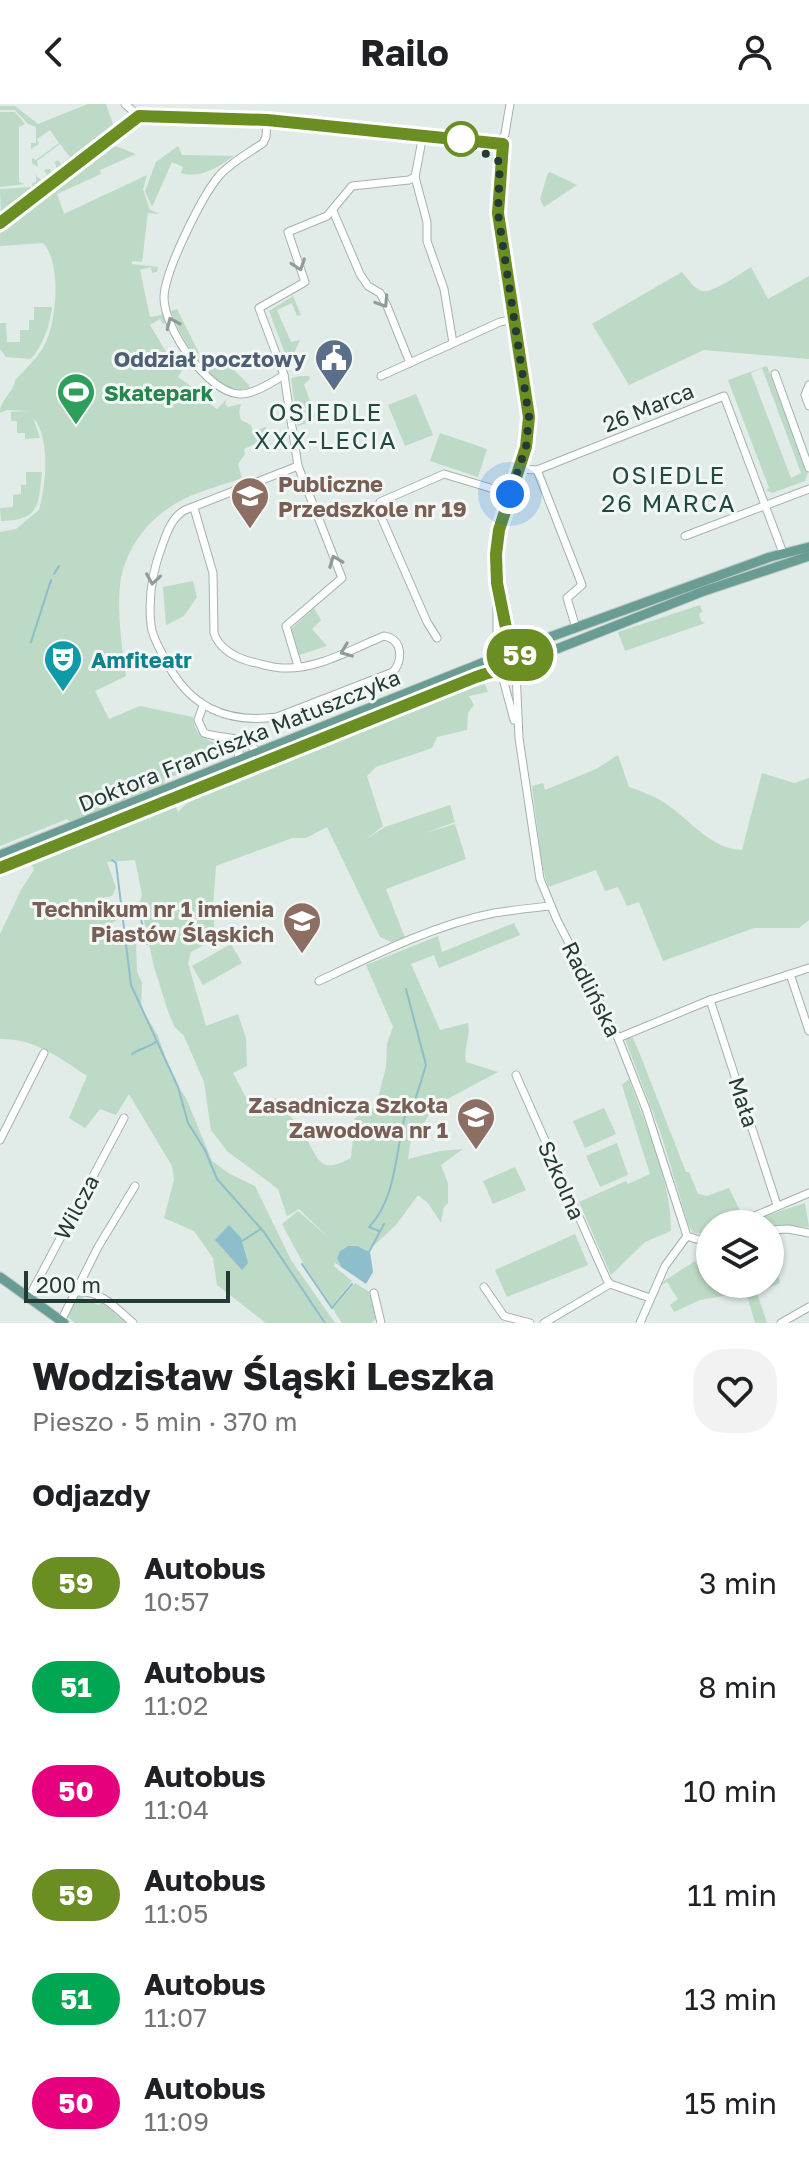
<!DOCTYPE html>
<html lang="pl">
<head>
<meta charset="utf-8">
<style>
  body { margin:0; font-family:"Golos Text",sans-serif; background:#f2f2f2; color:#202124; height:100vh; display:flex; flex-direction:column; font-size:30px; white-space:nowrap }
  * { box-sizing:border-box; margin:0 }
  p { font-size:26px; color:#757577 }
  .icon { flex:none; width:44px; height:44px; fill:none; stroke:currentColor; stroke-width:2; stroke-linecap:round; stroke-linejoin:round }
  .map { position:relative; height:1219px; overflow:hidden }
  .drawer { display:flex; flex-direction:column; background:#fff; flex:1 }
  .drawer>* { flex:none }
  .badge { padding:0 16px; border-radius:26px; font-size:28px; line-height:52px }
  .controls { position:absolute; left:696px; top:1106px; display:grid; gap:16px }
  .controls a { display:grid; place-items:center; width:88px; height:88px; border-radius:50%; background:#fff; box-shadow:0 2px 6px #0004; font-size:40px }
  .scale { position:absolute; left:24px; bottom:20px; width:206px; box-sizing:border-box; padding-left:8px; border:4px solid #233a35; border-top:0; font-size:22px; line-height:28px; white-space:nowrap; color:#233a35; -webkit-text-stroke:6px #f2f7f5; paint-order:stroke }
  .you { position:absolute; width:40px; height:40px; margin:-20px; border:6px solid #fff; border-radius:50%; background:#1a73e8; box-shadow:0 0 0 12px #1a73e833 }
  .map>.badge { position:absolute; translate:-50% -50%; box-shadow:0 0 0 4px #fff }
  h2 { padding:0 32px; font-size:30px; line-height:72px }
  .round { display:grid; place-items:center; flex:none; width:84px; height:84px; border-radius:32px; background:#f2f2f2 }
  .headline { display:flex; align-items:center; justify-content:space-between; height:136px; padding:0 32px }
  h1 { font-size:38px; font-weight:700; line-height:60px }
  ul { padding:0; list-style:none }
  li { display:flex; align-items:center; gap:24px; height:104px; padding:0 32px }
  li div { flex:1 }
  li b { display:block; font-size:30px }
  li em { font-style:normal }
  li .badge { min-width:88px; font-weight:700; text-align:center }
  header { display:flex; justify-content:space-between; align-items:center; height:104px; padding:0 32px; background:#fff; font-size:36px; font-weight:700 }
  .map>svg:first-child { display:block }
</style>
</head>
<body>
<header><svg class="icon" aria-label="back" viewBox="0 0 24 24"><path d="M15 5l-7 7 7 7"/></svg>Railo<svg class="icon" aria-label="person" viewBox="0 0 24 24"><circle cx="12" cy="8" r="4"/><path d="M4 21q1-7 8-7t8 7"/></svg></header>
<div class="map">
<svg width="809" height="1219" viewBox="0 0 809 1219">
  <rect width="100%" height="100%" fill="#e1ebe7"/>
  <g fill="#bcdac6" fill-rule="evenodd">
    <path d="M88,0H106L115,26L63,67L56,63L55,58L58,56L61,60L70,53L60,40L37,57L38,63L32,59V54L36,56L59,39L50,26L37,35L39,40L31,45V39H36V23L28,20L15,6H0V2H15L38,20Z"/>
    <path d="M0,8H15L25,20L19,23V78L25,80L0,83Z"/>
    <path d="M113,41L136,50L100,66L101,70L57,90L64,110L147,71L143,85L150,106L160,110L148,109L142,158L132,157V160L158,163L157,168L152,169L151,163L140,166L150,213L161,211L163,207L166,218L163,220L160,215L150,221L175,263L185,258L183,254L185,253L192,263L189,266L184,263L178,273L212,297L210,300L217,305L227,295L225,300L228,303L241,300L239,308L241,316L251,321L253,327L266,323L268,334L244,345L245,350L238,360L242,374C223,381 202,386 184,395C153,410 128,439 121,474C116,501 122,545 126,572L95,587L109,615L140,602L193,613C194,636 213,638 233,643L235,646L220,655L163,676L178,708L188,698L484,579L488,588L469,592L474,601L468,609L467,626L437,633L432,644L376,663L367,672L383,722L365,736L385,723L450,701L455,718L425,729L455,720L466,755L386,785L405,834L391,838L380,833L327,723L306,734H292L216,762L213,802L215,835L191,848L188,859L206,922L238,910L246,934L247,962L233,969L252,1005L276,994C286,1006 296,1018 304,1031C319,1054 318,1072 351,1054L355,1014L376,1002L386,963L387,940L393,923L366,861L438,832L442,848L514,819L520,831L439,864L434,851L411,860L440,926L468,919C471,934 463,943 466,958L498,968L434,1002L424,1019L412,1026L408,1055L440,1047L463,1045L441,1061L448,1080V1099L444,1103L441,1119L428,1099L418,1091L396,1121L368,1147C355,1140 343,1138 337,1154L341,1163L335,1159L334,1162L352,1177L332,1202L304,1161L282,1120L298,1107L329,1134L299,1105L287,1112L278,1085L227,1047L211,1026L204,978L184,932L174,922L168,907L154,863L140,798L142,791L135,756L107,758L116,784L112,792L96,795L112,801L114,807L119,809L117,816L110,820L111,827L121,828L123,834L136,839L137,867L142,879L141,903L158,932L172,973L186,994L212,1057L230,1070L255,1082L291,1156L335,1219H266L217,1181L213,1154L194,1127L164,1114L174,1076L172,1062L129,990L116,1011L100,1005L85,1024L69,1014L87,972C60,954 34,934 0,935V830L22,784L34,766L32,761L93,736L67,715L0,742V428L16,425L39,406C46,380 51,335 33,313L40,334L25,335V329H17V317H11V308L30,307L7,306L0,309C0,295 15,287 15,276C25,266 37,254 44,242C57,219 62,159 43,139L0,142V130Z"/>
    <path d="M178,42L182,51L234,52C218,63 201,75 181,69L183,63L172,58L152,103L145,87L156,58Z"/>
    <path d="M46,65H50L53,74L1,115L0,85L32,83V79L36,78V71L32,68L41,76L47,71L44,66Z"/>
    <path d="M550,68L577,81L544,103L540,95L548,69Z"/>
    <path d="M751,163L768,195L809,172V255L704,246L629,281L592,220L682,168C687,174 694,185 702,187C712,190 741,169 751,163Z"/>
    <path d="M293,192L301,211L297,212L292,199L277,206L291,238L300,236L289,260L269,207Z"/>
    <path d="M34,203H52C50,221 43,241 31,255L6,253L0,245V219H6L7,238H20V226H29V216H34Z"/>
    <path d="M177,205L201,253L213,260L222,254L249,281V284C215,295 179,232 171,207Z"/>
    <path d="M767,262L808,369L805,377L772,389L766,386L769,384L728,276ZM762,264L801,369L791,374L751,269Z"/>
    <path d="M301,272H309L310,275L304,280L315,311L313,317L298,322L296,314L301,307L300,302H295L291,274Z"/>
    <path d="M416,290L433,331L405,342L388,301Z"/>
    <path d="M440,329L487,345L478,373L430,357Z"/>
    <path d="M26,368H42C38,402 40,416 1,417L0,404L13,403V391L21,390V381H26Z"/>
    <path d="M193,477L197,493L184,512L166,521L163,483Z"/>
    <path d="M700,501L702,508L699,510L701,517L705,519L625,547L618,528Z"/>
    <path d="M314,504L321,516L312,525L327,542L299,551L290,526Z"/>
    <path d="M618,651L629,683C642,687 653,692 665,699C689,715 711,745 742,746L762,669L794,679L809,674V816L799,824H754L663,857L639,798L627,802L618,783L605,787L596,766L548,783L542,761L532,682L543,679L545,686L596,665Z"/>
    <path d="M231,840L242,859L203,881L192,862Z"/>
    <path d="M628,932L633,934L641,953L686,1068H689L698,1090L707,1092L729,1084L741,1109L739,1115L730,1120H710V1130L693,1129L688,1120L661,1030L625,935Z"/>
    <path d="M629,975C646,1024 671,1075 671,1127L645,1138L611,1171L579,1098L626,1077L628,1080L650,1070L622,981Z"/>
    <path d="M604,1004L616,1030L585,1044L573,1017Z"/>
    <path d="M617,1039L628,1071L600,1083L586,1052Z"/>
    <path d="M515,1063L526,1086L493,1100L483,1077Z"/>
    <path d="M805,1099L809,1123L740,1120Z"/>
    <path d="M575,1130L588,1161L507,1193L495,1166Z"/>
    <path d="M710,1147V1180H770V1162L776,1161L780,1179L757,1189L767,1219H755L746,1188L700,1196L674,1208L670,1201L678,1195L667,1178L662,1181L664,1177L695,1157L696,1159L705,1157L704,1148Z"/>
    <path d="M355,1179L371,1189L377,1214L371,1219H342L333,1205Z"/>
    <path d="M84,1189L83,1195L99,1201L102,1195L130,1219H75L67,1212L78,1190Z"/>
  </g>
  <g fill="#8ebecb">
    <path d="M229,1121L241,1134L248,1159L242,1166L215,1136Z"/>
    <path d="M348,1142H357L370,1148L373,1168L366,1180L341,1163L337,1154L340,1147Z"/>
  </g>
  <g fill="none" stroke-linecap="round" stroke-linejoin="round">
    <g stroke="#8ebecb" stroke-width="2">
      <path d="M54,470L59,462"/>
      <path d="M31,538L51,476"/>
      <path d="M112,756L116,759L131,881L178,983L188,1019L205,1046L217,1075L264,1128L325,1219"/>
      <path d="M140,800L141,806L139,807L147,840"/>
      <path d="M122,809L133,808"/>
      <path d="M132,950C140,944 149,944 157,937"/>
      <path d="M379,1127L369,1123C397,1094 395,1047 406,1008L413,1003L426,961L406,885"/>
      <path d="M242,1137L261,1125"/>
      <path d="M369,1148L384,1120"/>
      <path d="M302,1160L332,1204L352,1180"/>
    </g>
    <g stroke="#a4b2ae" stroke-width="9">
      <g id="minor">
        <path d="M125,0L139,12L255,15L503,40"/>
        <path d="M267,16L266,33L263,39C249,49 231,58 219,72C202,92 164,168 164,194C164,224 207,288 239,290C253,291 273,278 284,271L259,204L305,178L288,128L327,112L352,82L409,76L415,73L423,31"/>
        <path d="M415,73L427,118V137L444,185L453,239"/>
        <path d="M333,107L360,170L368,182L380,189L387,202L410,259"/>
        <path d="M0,119L139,12"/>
        <path d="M775,270L809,364"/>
        <path d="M284,271L298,362L342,474L286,522L298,562"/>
        <path d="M381,272L500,218L514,215"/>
        <path d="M809,281L805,291L809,302"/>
        <path d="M519,365L537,366L724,292L783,449"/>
        <path d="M537,366L582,481L567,494L576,524"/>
        <path d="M194,404L213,469L214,529C219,545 236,554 252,558C262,560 273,564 283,564C317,566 354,544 384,532C403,535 403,556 393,568L277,613C225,620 188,602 165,555C160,545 152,533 151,521C148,493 152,468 162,442C167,428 172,413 185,406L298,362"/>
        <path d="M685,432L809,385"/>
        <path d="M500,497L511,542"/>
        <path d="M437,534L427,518L379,408L380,398L444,370L510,390"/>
        <path d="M497,545V436L526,343L529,313L498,109L499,65L510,0"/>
        <path d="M516,568L519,634L540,775L557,816L618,934L646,1005L687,1132"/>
        <path d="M502,571L514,616"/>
        <path d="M203,602L198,616L204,629C223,636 247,630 258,650"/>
        <path d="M233,635L240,641L238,655"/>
        <path d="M790,870L809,927"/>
        <path d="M319,877C374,851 434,821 494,809C513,806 532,804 550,802"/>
        <path d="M710,896L777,1101"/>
        <path d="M618,934L710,896L809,864"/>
        <path d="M516,971L607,1176L610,1180L650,1194"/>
        <path d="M0,1036L44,949"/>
        <path d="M736,1120L809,1089"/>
        <path d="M770,1126L788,1125L809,1129"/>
        <path d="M687,1132L696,1135L710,1136"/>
        <path d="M484,1183L504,1212L530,1219"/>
        <path d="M77,1188C100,1185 117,1205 133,1219"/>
        <path d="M374,1189L381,1219"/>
        <path d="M29,1193L124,1014"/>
        <path d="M61,1217L98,1143L135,1082"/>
        <path d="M544,1219L610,1180"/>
        <path d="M640,1219L665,1162L687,1132"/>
        <path d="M781,1219L809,1203"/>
      </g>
    </g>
    <g stroke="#c1c8c6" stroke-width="11">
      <g id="major">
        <circle cx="506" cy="556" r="15"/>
        <path d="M517,545L770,453L809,443"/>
        <path d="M521,559L704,487L809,452"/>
        <path d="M0,751L492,555"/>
        <path d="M0,764L476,573L497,568"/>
        <path d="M0,1173L64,1219"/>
      </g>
    </g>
    <use href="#minor" stroke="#fff" stroke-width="7"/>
    <use href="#major" stroke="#699d93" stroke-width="9"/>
  </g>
  <defs><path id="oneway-chevron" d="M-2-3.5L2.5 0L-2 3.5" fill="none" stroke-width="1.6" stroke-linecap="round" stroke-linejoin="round" transform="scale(2)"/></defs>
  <g stroke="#919c9a">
    <use href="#oneway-chevron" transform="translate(299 161) rotate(71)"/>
    <use href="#oneway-chevron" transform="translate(383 198) rotate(57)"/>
    <use href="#oneway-chevron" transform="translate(172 219) rotate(-114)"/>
    <use href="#oneway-chevron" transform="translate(335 457) rotate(-111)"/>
    <use href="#oneway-chevron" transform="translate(153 475) rotate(99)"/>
    <use href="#oneway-chevron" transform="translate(346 547) rotate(158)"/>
  </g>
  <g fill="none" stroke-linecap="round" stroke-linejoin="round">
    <g stroke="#fff" stroke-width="18">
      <path id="line" d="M0,119L139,12L267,16L503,40L498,109L529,313L526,343L499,426L496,450L497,479L507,529L511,542L521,554C520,573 512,570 497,568C491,567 483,571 476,573L0,764"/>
    </g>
    <use href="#line" stroke="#6b8e23" stroke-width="12"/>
    <path stroke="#233a35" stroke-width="8" stroke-dasharray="0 14.4" d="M461,35L500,58L498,109L529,313L526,343L510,390"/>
  </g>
  <defs>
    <g id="civic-pin" transform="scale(2)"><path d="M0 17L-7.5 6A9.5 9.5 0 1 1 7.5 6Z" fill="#5c6f8a" stroke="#f2f7f5"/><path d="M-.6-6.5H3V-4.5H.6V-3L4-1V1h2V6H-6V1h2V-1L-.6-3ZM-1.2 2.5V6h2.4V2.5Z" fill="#fff"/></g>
    <g id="stadium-pin" transform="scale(2)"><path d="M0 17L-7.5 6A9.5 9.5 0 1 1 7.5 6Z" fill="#2e9e5b" stroke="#f2f7f5"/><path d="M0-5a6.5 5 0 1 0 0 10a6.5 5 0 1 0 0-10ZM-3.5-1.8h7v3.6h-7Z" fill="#fff"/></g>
    <g id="school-pin" transform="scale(2)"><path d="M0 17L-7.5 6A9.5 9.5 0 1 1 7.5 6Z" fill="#8d6e63" stroke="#f2f7f5"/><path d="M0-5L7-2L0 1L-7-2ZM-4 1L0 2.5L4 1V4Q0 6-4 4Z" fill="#fff"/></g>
    <g id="theatre-pin" transform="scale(2)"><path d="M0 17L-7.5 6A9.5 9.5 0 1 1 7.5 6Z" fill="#0f9aa8" stroke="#f2f7f5"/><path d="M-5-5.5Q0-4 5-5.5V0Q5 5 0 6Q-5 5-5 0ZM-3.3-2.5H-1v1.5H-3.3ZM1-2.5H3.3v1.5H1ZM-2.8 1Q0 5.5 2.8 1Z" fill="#fff"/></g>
  </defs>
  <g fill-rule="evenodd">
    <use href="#civic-pin" x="334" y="254"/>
    <use href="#stadium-pin" x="76" y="288"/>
    <use href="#school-pin" x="250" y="392"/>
    <use href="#theatre-pin" x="63" y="555"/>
    <use href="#school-pin" x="302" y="817"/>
    <use href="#school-pin" x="476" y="1013"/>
  </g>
  <circle fill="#fff" stroke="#6b8e23" stroke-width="4" cx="461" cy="35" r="16"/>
  <g text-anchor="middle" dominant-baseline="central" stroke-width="6" stroke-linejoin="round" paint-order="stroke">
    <g font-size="22" font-weight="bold" fill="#4e5e75" stroke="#f2f7f5" text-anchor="end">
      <text x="306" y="254">Oddział pocztowy</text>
    </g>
    <g font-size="22" font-weight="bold" fill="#27864d" stroke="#f2f7f5" text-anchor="start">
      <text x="104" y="288">Skatepark</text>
    </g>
    <g font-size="22" fill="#233a35" stroke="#f2f7f5">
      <text transform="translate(648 303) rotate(-22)">26 Marca</text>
      <text transform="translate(239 636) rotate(-22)">Doktora Franciszka Matuszczyka</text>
      <text transform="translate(592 885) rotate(63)">Radlińska</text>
      <text transform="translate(744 998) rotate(72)">Mała</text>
      <text transform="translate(562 1076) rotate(66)">Szkolna</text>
      <text transform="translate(76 1103) rotate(-62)">Wilcza</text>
    </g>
    <g font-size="22" font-weight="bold" fill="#785e54" stroke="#f2f7f5" text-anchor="end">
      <text x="278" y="379" text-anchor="start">Publiczne<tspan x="278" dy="25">Przedszkole nr 19</tspan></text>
      <text x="274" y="804">Technikum nr 1 imienia<tspan x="274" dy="25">Piastów Śląskich</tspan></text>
      <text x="448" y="1000">Zasadnicza Szkoła<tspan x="448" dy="25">Zawodowa nr 1</tspan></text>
    </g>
    <g font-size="22" font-weight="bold" fill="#0d838f" stroke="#f2f7f5" text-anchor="start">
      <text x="91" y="555">Amfiteatr</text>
    </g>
    <g font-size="24" letter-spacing="2" fill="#214a43" stroke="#f2f7f5">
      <text x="326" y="307">OSIEDLE<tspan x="326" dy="28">XXX-LECIA</tspan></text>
      <text x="669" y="370">OSIEDLE<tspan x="669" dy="28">26 MARCA</tspan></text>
    </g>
  </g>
</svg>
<div class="controls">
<a><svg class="icon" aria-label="layers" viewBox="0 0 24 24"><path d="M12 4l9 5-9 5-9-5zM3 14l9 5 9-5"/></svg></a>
</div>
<div class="scale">200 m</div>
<div class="you" style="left:510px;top:390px"></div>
<b class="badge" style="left:520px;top:551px;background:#6b8e23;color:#fff">59</b>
</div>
<section class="drawer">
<div class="headline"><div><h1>Wodzisław Śląski Leszka</h1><p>Pieszo · 5 min · 370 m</p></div><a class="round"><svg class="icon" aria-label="heart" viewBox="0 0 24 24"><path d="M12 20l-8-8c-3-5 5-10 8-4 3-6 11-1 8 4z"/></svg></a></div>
<h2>Odjazdy</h2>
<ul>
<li><span class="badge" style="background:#6b8e23;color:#fff">59</span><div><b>Autobus</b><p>10:57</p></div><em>3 min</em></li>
<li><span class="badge" style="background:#00a651;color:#fff">51</span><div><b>Autobus</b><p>11:02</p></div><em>8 min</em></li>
<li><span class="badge" style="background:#e6007e;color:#fff">50</span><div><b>Autobus</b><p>11:04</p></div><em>10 min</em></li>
<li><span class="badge" style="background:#6b8e23;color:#fff">59</span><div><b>Autobus</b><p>11:05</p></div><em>11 min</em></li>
<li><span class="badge" style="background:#00a651;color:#fff">51</span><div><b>Autobus</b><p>11:07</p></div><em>13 min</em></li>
<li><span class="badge" style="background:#e6007e;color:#fff">50</span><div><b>Autobus</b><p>11:09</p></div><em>15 min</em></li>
</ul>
</section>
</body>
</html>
